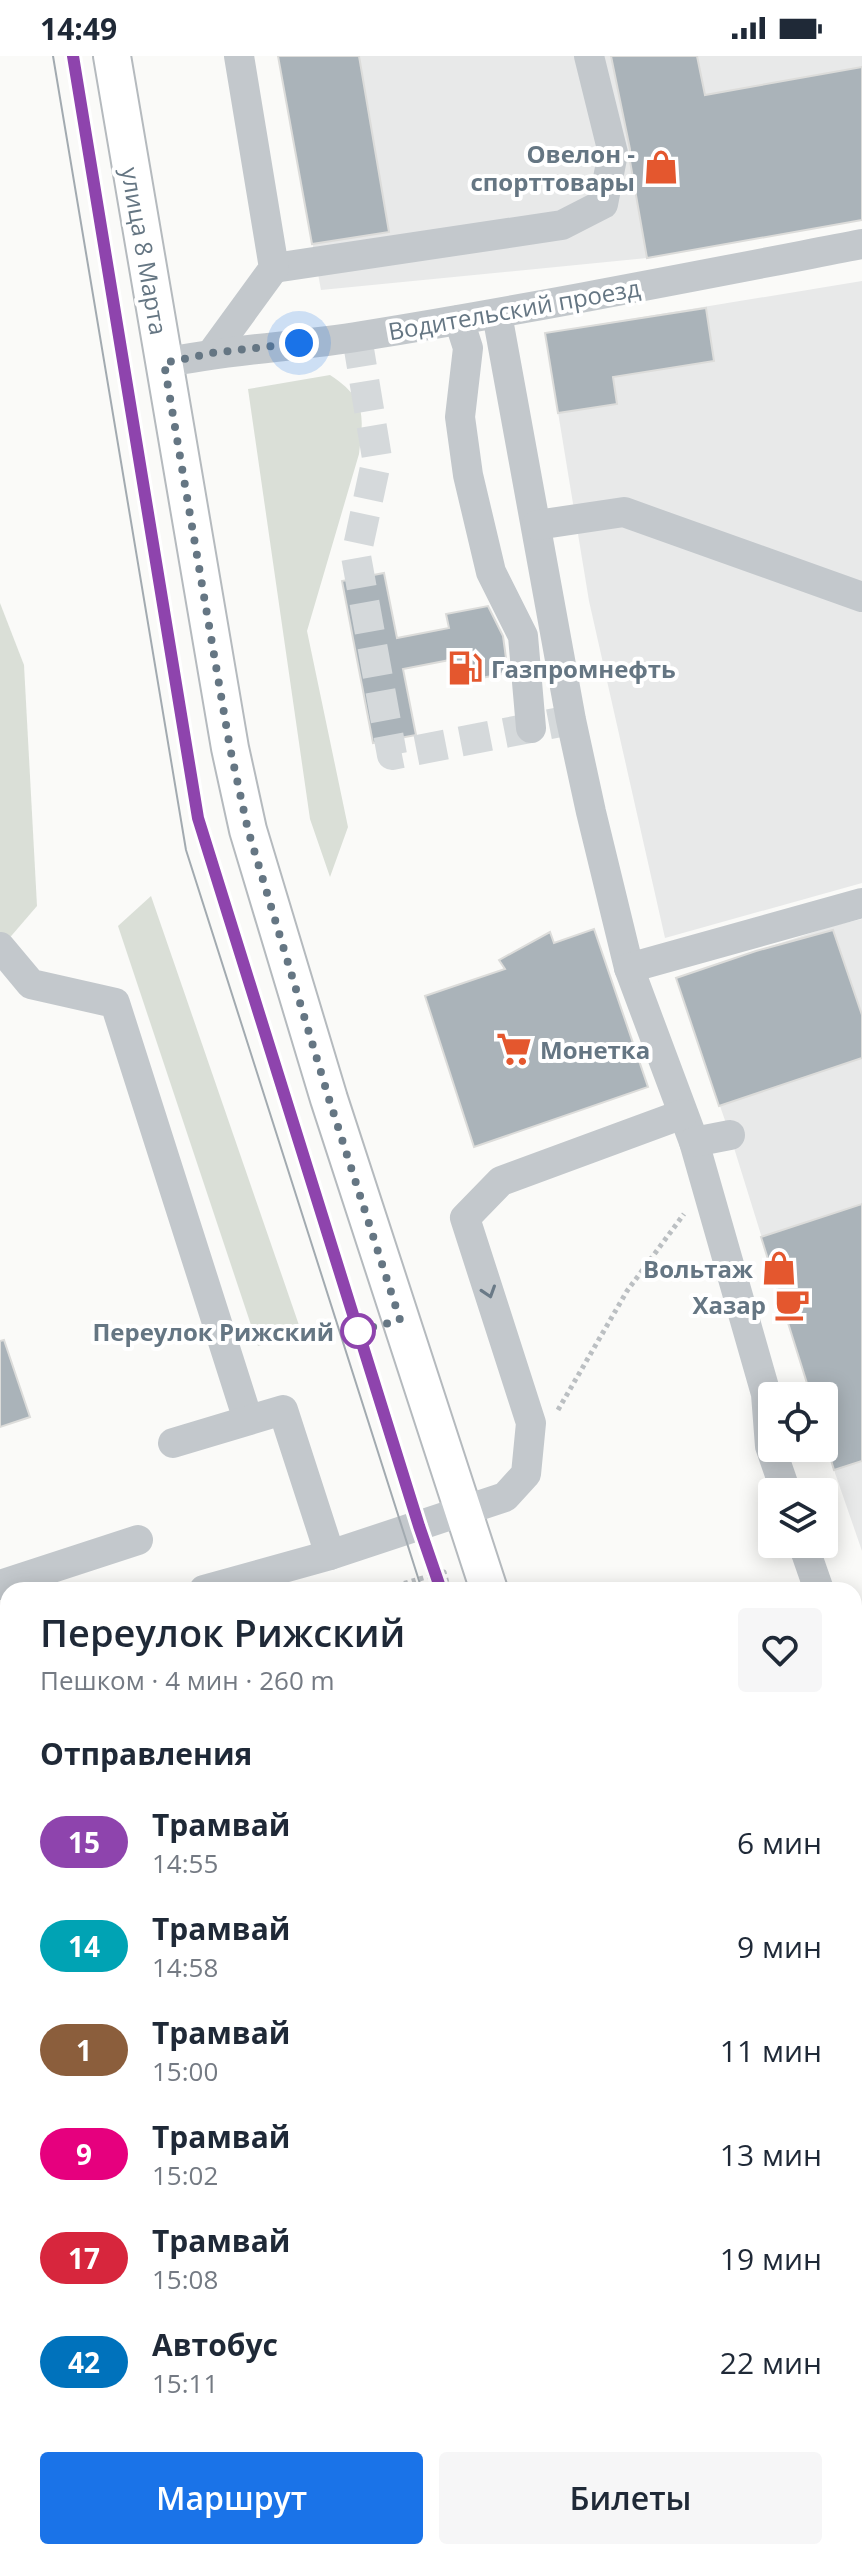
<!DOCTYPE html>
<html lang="ru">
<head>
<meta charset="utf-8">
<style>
  body { margin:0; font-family:"Open Sans",sans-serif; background:#f6f6f7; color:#1f2937; height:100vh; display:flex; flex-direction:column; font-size:30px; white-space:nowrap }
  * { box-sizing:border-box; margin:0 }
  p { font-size:26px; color:#747a83 }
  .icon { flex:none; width:44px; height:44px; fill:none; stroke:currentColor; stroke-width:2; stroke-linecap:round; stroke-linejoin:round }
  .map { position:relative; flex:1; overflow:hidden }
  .details { position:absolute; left:0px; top:1526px; width:862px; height:978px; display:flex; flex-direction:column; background:#fff; border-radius:24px 24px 0 0; box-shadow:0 4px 20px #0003 }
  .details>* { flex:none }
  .badge { padding:0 16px; border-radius:26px; font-size:28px; line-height:52px }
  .controls { position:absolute; left:758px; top:1326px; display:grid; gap:16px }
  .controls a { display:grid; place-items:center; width:80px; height:80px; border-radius:8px; background:#fff; box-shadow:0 4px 20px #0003; font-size:40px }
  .you { position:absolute; width:40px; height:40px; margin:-20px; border:6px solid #fff; border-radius:50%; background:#1a73e8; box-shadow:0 0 0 12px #1a73e833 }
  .map>.badge { position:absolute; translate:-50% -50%; box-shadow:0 0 0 4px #fff }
  h2 { padding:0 40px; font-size:30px; line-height:72px }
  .round { display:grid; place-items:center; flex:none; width:84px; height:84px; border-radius:8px; background:#f6f6f7 }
  .overview { display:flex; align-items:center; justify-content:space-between; height:136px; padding:0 40px }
  h1 { font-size:38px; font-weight:600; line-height:60px }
  .button { display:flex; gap:16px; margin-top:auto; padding:16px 40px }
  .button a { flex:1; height:92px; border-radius:8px; background:#1a73e8; color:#fff; font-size:32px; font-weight:600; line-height:92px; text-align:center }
  .button a+a { background:#f6f6f7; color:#1f2937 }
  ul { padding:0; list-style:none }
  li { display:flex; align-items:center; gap:24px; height:104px; padding:0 40px }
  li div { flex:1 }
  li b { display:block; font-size:30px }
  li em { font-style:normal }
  li .badge { min-width:88px; font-weight:700; text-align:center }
  .status { display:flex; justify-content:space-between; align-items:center; height:56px; padding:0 40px; background:#fff; direction:ltr }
  .status svg { height:22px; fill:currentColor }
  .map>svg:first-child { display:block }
</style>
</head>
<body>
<div class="status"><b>14:49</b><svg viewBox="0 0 49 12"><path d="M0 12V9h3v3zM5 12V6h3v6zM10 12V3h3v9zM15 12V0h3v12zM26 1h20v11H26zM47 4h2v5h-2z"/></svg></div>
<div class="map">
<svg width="862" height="2503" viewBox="0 0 862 2503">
  <rect width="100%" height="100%" fill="#fafaf8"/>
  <g fill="#e8e9e9">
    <path d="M278,0H862V164L647,202L321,234Z"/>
    <path d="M862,225V827L665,882L589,545L545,277Z"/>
    <path d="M862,863V1495L834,1414L824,1340H811L730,1079L676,922L832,870Z"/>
  </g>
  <g fill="#dadfd7">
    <path d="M330,319C366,343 364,357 359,398L307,575L348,771L330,821L310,763L248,333Z"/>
    <path d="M0,547L24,609L37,850L0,893Z"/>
    <path d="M151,840L301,1275L258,1290L118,870Z"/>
    <path d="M152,2496H279L280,2503H153Z"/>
    <path d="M513,2496H630L632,2503H515Z"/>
  </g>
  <g fill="#aab3b9" stroke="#dcdcda" stroke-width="2">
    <path d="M278,0H359L389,176L312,188Z"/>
    <path d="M611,0H697L705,39L862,11V164L647,202L630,105V93Z"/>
    <path d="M706,252L714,305L613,321L617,348L558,357L545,277Z"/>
    <path d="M384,517L397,582L449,572L446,558L488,550L503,580L508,617L460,626L455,603L403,613L416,679L373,687L342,525Z"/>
    <path d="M594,873L648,1031L474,1091L425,940L505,913L499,904L550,876L554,887Z"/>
    <path d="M833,874L862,959V1002L719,1050L676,922L756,895Z"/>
    <path d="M862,1148V1405L834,1414L824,1381V1340H811L761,1181Z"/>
    <path d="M4,1284L30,1361L0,1371V1285Z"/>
  </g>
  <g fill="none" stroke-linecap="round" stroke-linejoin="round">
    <path stroke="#d5d9db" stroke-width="30" stroke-dasharray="30 15" stroke-linecap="butt" d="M357,281L377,402L356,500L392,699L571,664"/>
    <g stroke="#b5babe" stroke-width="40">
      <g id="major">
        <path d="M112,0L230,692L248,774L329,1043L489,1534"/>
        <path d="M854,2294L862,2308"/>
      </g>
    </g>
    <g stroke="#bbbfc2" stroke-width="5" stroke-dasharray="4 4" stroke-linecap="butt">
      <path d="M558,1354L627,1235L684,1158"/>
      <path d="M381,1534L444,1516L449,1534"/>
      <path d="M0,1769L8,1795"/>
      <path d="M0,1993L8,1990"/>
      <path d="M854,2494L859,2503"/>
      <path d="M483,2496L486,2503"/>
    </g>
    <g stroke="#c3c8cc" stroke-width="30">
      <path d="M274,212L562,169L603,148L613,97L589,0"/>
      <path d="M497,258L571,664L591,756L629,912L694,1086L766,1338L770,1390L786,1436"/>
      <path d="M459,264L468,292L460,361L468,419L491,516L523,580L531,672"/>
      <path d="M212,297L274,212L239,0"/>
      <path d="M164,307C230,293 296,291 362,280C529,253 696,220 862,188"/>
      <path d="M537,469L624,456L862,541"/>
      <path d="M0,891L31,928L115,947L248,1364"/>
      <path d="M629,912L862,847"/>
      <path d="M694,1086L730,1079"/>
      <path d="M173,1387L283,1354L330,1499"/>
      <path d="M803,1488L819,1534"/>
      <path d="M0,1529L138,1484"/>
      <path d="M204,1534L330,1499L505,1441L526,1418L531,1367L465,1162L501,1125L683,1058"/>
      <path d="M0,1596L8,1593"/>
      <path d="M0,1823L8,1821"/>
      <path d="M0,2128L8,2126"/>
      <path d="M0,2205H8"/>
      <path d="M854,2272L862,2268"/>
      <path d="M122,2496L124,2503"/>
    </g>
    <use href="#major" stroke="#fff" stroke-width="36"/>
    <g stroke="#a2aab0" stroke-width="2">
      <path d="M53,0L186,794L422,1534"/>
      <path d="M73,0L198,762L419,1470L441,1534"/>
      <path d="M854,2372L862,2386"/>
      <path d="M854,2400L862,2415"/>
    </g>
  </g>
  <defs><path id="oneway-chevron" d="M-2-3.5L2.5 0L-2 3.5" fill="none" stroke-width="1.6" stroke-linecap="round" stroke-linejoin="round" transform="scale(2)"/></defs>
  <use stroke="#6a7a87" href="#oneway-chevron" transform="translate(489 1236) rotate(72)"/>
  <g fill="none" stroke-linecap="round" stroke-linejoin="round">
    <g stroke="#fff" stroke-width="18">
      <path id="line" d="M73,0L198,762L419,1470L441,1534"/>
    </g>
    <use href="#line" stroke="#8e44ad" stroke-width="12"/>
    <path stroke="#657683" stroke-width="8" stroke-dasharray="0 14.4" d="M299,287L212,297L164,307L230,692L248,774L329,1043L400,1264L358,1275"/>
  </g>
  <defs>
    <g id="shop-bare" transform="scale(2.76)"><path d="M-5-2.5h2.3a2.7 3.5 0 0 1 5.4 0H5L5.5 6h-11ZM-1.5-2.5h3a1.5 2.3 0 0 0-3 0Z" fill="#e4572e" stroke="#fff" stroke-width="2.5" paint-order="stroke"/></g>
    <g id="fuel-bare" transform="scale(2.76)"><path d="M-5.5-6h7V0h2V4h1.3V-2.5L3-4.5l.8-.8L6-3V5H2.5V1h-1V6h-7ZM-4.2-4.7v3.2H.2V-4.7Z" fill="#e4572e" stroke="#fff" stroke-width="2.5" paint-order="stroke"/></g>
    <g id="supermarket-bare" transform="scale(2.76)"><path d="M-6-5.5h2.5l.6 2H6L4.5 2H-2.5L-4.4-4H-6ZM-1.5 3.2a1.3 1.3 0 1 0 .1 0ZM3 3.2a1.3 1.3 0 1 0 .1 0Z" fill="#e4572e" stroke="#fff" stroke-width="2.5" paint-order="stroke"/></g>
    <g id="cafe-bare" transform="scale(2.76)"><path d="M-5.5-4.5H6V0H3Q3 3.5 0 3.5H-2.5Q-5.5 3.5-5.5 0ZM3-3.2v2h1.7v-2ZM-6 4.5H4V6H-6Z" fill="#e4572e" stroke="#fff" stroke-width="2.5" paint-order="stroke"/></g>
  </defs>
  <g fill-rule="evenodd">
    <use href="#shop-bare" x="661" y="111"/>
    <use href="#fuel-bare" x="465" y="612"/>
    <use href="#supermarket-bare" x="514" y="993"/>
    <use href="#shop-bare" x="779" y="1212"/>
    <use href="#cafe-bare" x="792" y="1248"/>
  </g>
  <circle fill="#fff" stroke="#8e44ad" stroke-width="4" cx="358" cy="1275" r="16"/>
  <g text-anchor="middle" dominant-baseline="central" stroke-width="8" stroke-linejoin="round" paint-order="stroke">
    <g font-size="24" font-weight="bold" fill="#657683" stroke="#fff" text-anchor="end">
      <text x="635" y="97">Овелон -<tspan x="635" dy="28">спорттовары</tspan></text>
      <text x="491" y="612" text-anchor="start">Газпромнефть</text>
      <text x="540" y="993" text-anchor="start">Монетка</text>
      <text x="753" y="1212">Вольтаж</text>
      <text x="766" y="1248">Хазар</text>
    </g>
    <g font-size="24" fill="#657683" stroke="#fff">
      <text transform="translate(145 195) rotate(80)">улица 8 Марта</text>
      <text transform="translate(514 253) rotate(-10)">Водительский проезд</text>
    </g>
    <g font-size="24" font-weight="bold" fill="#657683" stroke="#fff" text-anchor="end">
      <text x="334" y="1275">Переулок Рижский</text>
    </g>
  </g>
</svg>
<div class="controls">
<a><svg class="icon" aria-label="locate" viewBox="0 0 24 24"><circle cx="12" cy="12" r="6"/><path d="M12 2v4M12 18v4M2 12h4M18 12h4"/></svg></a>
<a><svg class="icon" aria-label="layers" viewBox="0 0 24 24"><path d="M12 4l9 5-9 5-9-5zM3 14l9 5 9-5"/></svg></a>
</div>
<div class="you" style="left:299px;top:287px"></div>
<section class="details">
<div class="overview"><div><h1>Переулок Рижский</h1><p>Пешком · 4 мин · 260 m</p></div><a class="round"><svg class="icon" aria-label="heart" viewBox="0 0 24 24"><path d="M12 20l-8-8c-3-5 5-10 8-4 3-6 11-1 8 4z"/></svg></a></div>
<h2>Отправления</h2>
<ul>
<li><span class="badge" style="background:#8e44ad;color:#fff">15</span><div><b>Трамвай</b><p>14:55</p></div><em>6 мин</em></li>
<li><span class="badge" style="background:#00a3b4;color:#fff">14</span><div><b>Трамвай</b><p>14:58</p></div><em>9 мин</em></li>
<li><span class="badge" style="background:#8b5e3c;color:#fff">1</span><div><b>Трамвай</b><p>15:00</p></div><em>11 мин</em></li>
<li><span class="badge" style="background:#e6007e;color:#fff">9</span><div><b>Трамвай</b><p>15:02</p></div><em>13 мин</em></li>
<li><span class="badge" style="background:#d7263d;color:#fff">17</span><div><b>Трамвай</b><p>15:08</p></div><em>19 мин</em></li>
<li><span class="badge" style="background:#0072bc;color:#fff">42</span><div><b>Автобус</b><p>15:11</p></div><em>22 мин</em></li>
</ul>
<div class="button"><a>Маршрут</a><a>Билеты</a></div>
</section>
</div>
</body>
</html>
